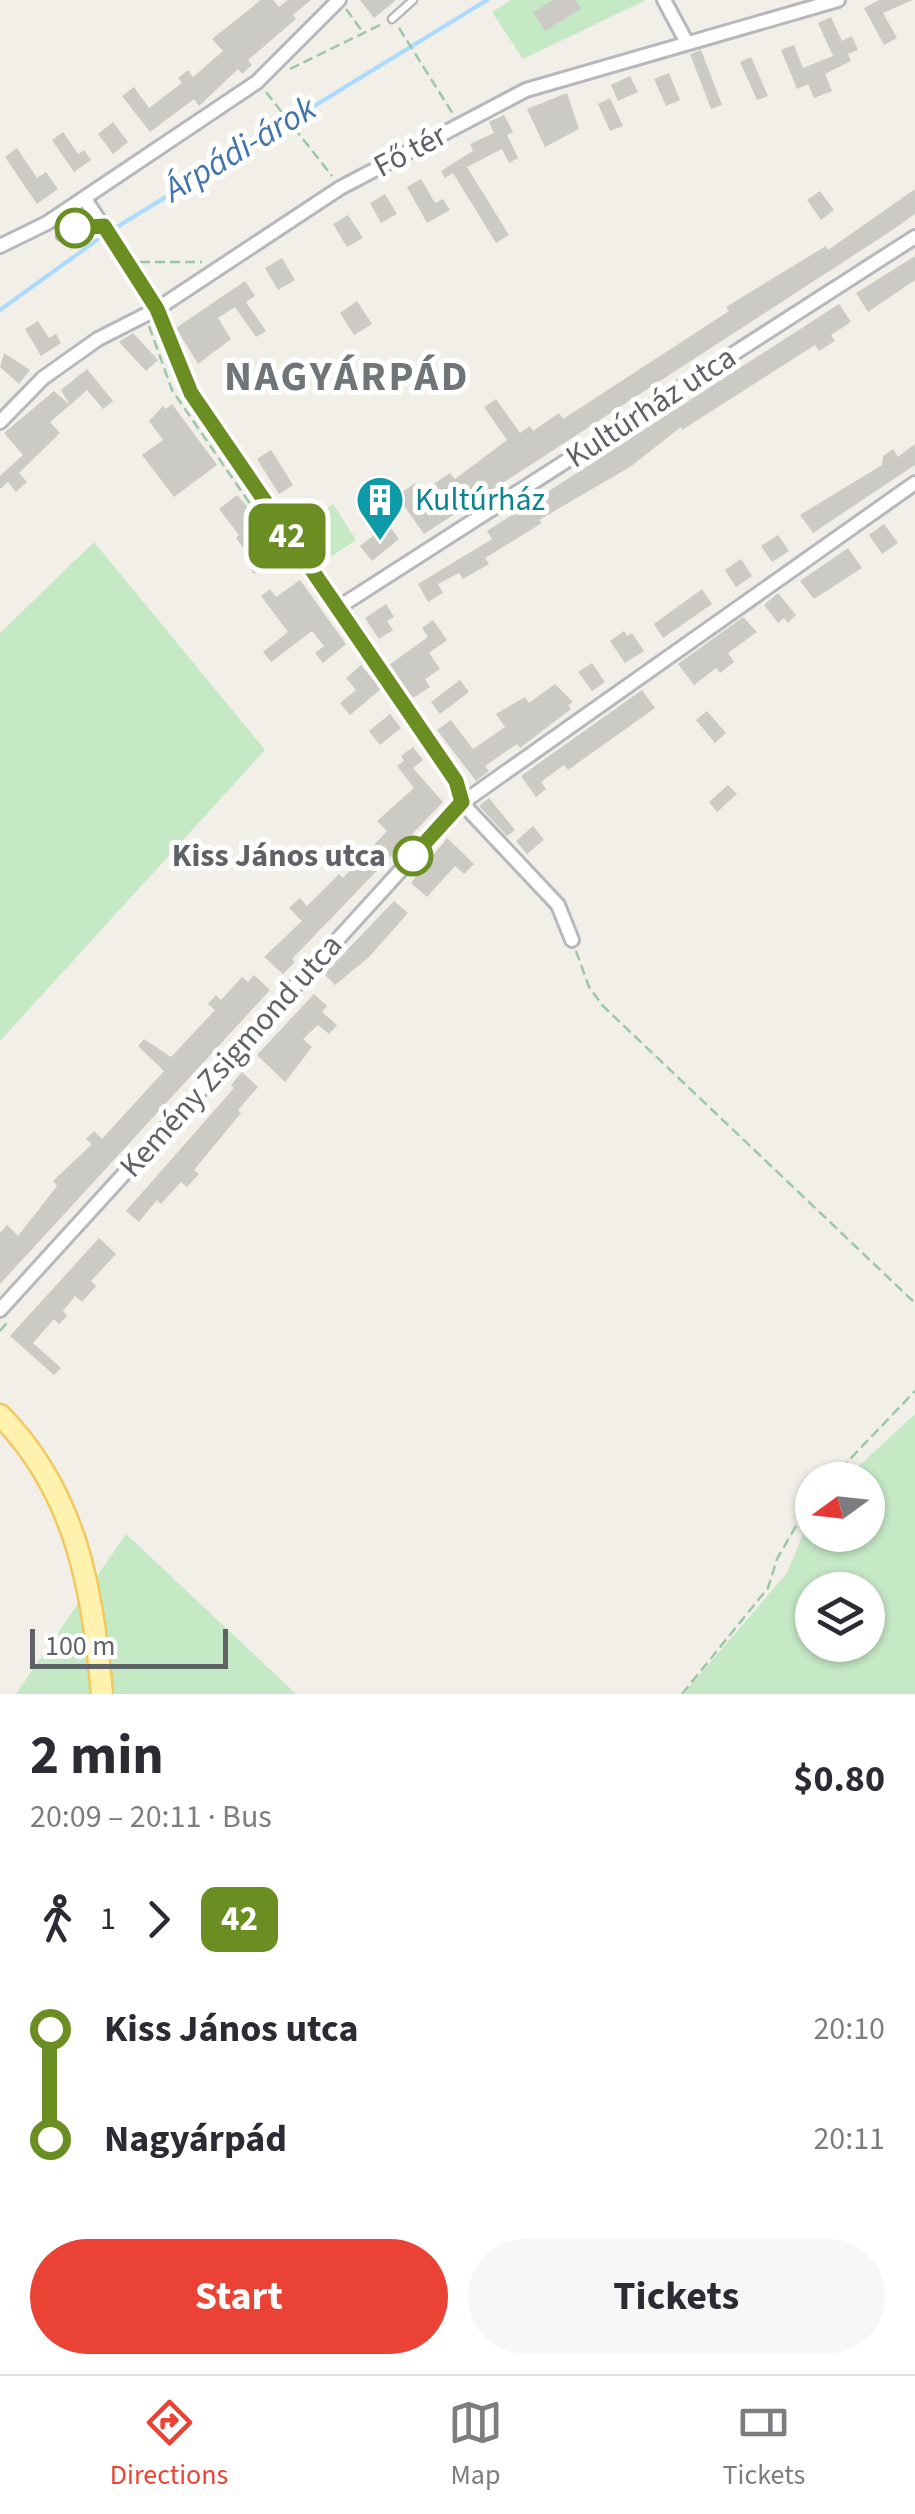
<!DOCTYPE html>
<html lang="en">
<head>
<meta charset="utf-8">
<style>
  body { margin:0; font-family:"Source Sans 3",sans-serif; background:#f7f7f7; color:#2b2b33; height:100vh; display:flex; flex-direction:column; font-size:38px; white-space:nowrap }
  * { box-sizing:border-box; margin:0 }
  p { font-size:32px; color:#7c7c81 }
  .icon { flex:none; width:55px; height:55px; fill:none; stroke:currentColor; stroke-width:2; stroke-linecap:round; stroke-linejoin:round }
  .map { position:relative; height:1694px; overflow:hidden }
  .drawer { display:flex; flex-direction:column; background:#fff; flex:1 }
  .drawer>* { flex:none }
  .badge { padding:0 20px; border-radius:15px; font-size:35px; line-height:65px }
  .needle { width:65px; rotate:255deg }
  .controls { position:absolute; left:795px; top:1462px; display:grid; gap:20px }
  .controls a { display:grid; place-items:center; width:90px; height:90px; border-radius:50%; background:#fff; box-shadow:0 2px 8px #0004; font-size:50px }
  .scale { position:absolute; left:30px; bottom:25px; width:198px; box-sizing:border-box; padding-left:10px; border:5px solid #5f6368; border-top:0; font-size:28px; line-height:35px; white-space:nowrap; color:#5f6368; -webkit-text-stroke:8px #fff; paint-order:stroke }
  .map>.badge { position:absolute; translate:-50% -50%; box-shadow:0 0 0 5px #fff }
  .legs { display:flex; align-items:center; gap:15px; height:110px; padding:0 30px; font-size:32px }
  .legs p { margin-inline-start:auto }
  .headline { display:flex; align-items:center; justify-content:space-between; height:170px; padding:0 30px }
  h1 { font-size:55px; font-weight:700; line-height:75px }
  .cta { display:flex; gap:20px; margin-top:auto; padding:20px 30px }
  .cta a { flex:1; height:115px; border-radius:60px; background:#ea4335; color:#fff; font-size:40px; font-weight:700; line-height:115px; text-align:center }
  .cta a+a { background:#f7f7f7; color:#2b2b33 }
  ul { padding:0 30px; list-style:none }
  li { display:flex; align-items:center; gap:35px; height:110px; font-size:38px }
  li i { display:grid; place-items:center; width:15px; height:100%; margin:0 12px; background:currentColor }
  li i::after { content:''; width:25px; height:25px; margin:-12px; border:8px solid; border-radius:50%; background:#fff }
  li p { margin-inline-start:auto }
  li:first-child i { background:linear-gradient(#0000 50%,currentColor 0) }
  li:last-child i { background:linear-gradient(currentColor 50%,#0000 0) }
  .menu { display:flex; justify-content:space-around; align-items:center; height:140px; border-top:2px solid #e1e1e2; background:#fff; font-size:28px; color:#7c7c81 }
  .menu a { display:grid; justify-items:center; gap:5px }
  .menu .active { color:#ea4335 }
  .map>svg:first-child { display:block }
</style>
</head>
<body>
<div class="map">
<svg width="915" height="1694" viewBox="0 0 915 1694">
  <rect width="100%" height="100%" fill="#f1efe8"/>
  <g fill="#c5e8c5" fill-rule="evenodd">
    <path d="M511,0H646L523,59L492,12Z"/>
    <path d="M333,504L356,540L324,561L301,526Z"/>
    <path d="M94,542L265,750L0,1041V633Z"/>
    <path d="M915,1414V1694H683L787,1573L812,1512V1535H868V1480H844ZM812,1590H868V1645H812Z"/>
    <path d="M126,1534L296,1694H16Z"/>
  </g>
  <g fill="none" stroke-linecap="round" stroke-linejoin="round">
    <g stroke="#aadaff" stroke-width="4">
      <path d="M112,230L487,0"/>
      <path d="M0,310L104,235"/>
    </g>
  </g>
  <g fill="#cccac5">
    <path d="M261,0H273L279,7L288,0H311L293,15L296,19L248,60L252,65L242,74L238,69L199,106L194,99L150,132L122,96L134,87L149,108L182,83L178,78L188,70L193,77L223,51L212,39Z"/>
    <path d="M360,0H396L374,18Z"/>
    <path d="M553,0H575L581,9L545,31L533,12Z"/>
    <path d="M879,0H913L883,13L897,38L884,45L864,8Z"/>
    <path d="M831,17L842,41L852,36L858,50L848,54L851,61L825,74L832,91L814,98L808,84L797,89L781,50L794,45L803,68L833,56L818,23Z"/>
    <path d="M701,50L722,105L711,109L690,54Z"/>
    <path d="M751,57L768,96L757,100L740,62Z"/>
    <path d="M669,73L680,100L666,106L654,79Z"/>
    <path d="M630,76L638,92L618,101L611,85Z"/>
    <path d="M567,93L579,129L545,147L527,109Z"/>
    <path d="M610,98L623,126L610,131L598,104Z"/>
    <path d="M504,115L513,132L507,135L518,158L509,163L502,149L467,167L509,235L496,243L453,173L445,178L441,171L473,151L470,144L494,133L489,122Z"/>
    <path d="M113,122L128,142L113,154L98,134Z"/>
    <path d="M63,132L78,154L84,150L91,160L74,172L52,140Z"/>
    <path d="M17,148L37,178L46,172L58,189L37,204L5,157Z"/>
    <path d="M421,179L435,203L443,199L450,210L427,223L407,187Z"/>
    <path d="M915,189V214L891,231L424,534L397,496L415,483L422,492L450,473L455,479L507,440L484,407L496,399L520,433L530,426L533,431L559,413L563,419L729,311L726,307L826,246L828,250Z"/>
    <path d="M820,191L834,210L821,220L807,200Z"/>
    <path d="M385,194L397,214L381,223L370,203Z"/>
    <path d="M348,215L363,238L347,247L333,224Z"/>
    <path d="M915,256V280L868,312L856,293Z"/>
    <path d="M282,258L295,280L278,290L265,268Z"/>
    <path d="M245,281L255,296L246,302L266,331L256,337L235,307L218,318L231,339L198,364L176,328Z"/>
    <path d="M357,301L372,324L354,335L340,313Z"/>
    <path d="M839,304L851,322L831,335L835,341L819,351L815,345L682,430L681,427L630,467L539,520L542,523L485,558L489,564L463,579L459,573L438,584L443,593L428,602L418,584L492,539L487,531Z"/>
    <path d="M38,321L49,338L56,334L61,343L41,356L25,329Z"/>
    <path d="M133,333L158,360L146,371L119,342Z"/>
    <path d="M4,353L30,370L19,384L0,367Z"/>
    <path d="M87,369L113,401L103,409L87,390L70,405L61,390Z"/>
    <path d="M54,391L70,405L50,422L60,433L19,473L27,482L16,492L8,482L0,489V476L23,455L4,433Z"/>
    <path d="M172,404L217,465L174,497L142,455L163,440L149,421L163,406L166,409Z"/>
    <path d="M915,444V465L813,533L800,515L882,465L883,456L893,449L898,457Z"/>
    <path d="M271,450L293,485L279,494L257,459Z"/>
    <path d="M237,495L268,530L264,533L280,555L254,574L247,564L252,560L236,538L239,535L219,509Z"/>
    <path d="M388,524L399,539L372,561L360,546Z"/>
    <path d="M884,524L898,543L882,554L869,535Z"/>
    <path d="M778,535L789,551L772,562L761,546Z"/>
    <path d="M848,548L862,568L814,599L800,581Z"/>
    <path d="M741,559L752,576L736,587L725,570Z"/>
    <path d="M300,580L346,644L323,663L315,653L324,646L312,631L271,662L263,652L288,632L261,596L270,589L276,597Z"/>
    <path d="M702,589L712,604L663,638L654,624Z"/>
    <path d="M778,593L796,615L788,623L784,618L778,623L764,605Z"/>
    <path d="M386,604L394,617L387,621L393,630L379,639L365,618Z"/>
    <path d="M743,617L757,632L728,653L734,662L720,673L716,668L694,685L678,664Z"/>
    <path d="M433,620L447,640L429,653L440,669L425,679L430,687L413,698L389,665L428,637L422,628Z"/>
    <path d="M624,631L627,636L632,633L644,651L625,663L610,641Z"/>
    <path d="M592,663L605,682L592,691L578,672Z"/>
    <path d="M361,665L381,689L350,715L340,703L356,690L346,678Z"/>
    <path d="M460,680L469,692L440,714L431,702Z"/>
    <path d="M555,684L573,702L568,705L571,709L520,748L517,744L485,766L489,771L476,781L437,730L451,720L473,749L505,727L496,714L525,697L529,703Z"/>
    <path d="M642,690L655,708L568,770L564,765L541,782L546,789L536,797L521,776Z"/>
    <path d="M707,711L726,733L715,743L696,720Z"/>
    <path d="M390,714L401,728L380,745L369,731Z"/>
    <path d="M413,747L423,760L413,768L443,802L292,959L295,962L283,974L264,957L302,921L289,908L300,898L307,906L339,874L343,878L387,831L377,821L414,788L397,766L404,761L401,756Z"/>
    <path d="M728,785L737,794L717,812L709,802Z"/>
    <path d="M489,798L515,830L507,836L479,806Z"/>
    <path d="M533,826L544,840L527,854L516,841Z"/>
    <path d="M447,838L474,864L464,874L455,866L427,897L411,883Z"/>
    <path d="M394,901L408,913L369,957L335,985L324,974Z"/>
    <path d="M254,975L270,990L0,1284V1233L7,1225L18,1236L57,1186L53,1181L92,1144L86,1139L94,1131L102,1139L164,1071L138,1046L144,1039L171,1057L215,1010L208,1004L216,995L221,1000L242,977L248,982Z"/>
    <path d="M314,994L327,1006L322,1012L337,1025L329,1034L318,1025L303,1039L312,1047L285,1082L257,1055Z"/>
    <path d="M242,1072L258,1087L238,1110L241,1113L194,1170L199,1174L187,1187L181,1182L161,1204L157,1200L139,1222L126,1211L234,1088L231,1085Z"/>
    <path d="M99,1238L116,1254L91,1281L96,1286L82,1302L75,1296L63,1311L67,1316L59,1324L54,1319L33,1343L61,1368L54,1375L10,1336Z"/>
  </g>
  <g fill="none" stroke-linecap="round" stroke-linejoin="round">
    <g stroke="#b5b8bc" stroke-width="11">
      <g id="service">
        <path d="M392,19L413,0"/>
        <path d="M60,236L83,225L100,226"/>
      </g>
    </g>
    <g stroke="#b5b8bc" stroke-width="18">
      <g id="minor">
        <path d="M664,0L686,41"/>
        <path d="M85,199L157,309L191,393L456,781L462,803L558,905L572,940"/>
        <path d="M0,246L47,223L257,82L339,0"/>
        <path d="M0,422L43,378L98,339L157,309L340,188L526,90L838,0"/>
        <path d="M336,609L915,237"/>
        <path d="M0,1310L462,803L915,483"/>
      </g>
    </g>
    <g stroke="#f2c960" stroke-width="25">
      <path id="primary" d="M0,1415C76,1492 93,1590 102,1694"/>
    </g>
    <g stroke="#9cc7a9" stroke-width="2.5" stroke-dasharray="10 5" stroke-linecap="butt">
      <path d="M346,9L362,31"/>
      <path d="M399,28L453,114"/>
      <path d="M290,69L382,24"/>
      <path d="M266,92L332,176"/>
      <path d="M140,262H202"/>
      <path d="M149,326L172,390L259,517"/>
      <path d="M576,951L589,987L603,1006L915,1303"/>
      <path d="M0,1331L9,1320"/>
      <path d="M830,1480L915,1391"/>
      <path d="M682,1694L768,1588L777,1559L812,1498"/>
    </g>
    <use href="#service" stroke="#fff" stroke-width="6"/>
    <use href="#minor" stroke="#fff" stroke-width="12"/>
    <use href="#primary" stroke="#fff2af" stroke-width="20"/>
  </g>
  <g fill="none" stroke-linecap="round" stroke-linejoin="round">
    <g stroke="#fff" stroke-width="22">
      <path id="line-1" d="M75,228L104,226L157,309L191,393L456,781L462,802L413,856"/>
    </g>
    <use href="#line-1" stroke="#6b8e23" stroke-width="15"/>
  </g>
  <defs>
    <g id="building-pin" transform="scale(2.5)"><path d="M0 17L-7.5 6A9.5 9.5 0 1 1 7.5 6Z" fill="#0f9aa8" stroke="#fff"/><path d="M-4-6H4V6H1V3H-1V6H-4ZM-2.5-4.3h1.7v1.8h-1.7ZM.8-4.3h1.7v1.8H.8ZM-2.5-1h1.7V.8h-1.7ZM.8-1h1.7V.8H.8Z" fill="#fff"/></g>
  </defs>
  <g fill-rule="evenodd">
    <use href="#building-pin" x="380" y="500"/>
  </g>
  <g fill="#fff" stroke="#6b8e23" stroke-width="5">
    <circle cx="75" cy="228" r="18"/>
    <circle cx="413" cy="856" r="18"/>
  </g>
  <g text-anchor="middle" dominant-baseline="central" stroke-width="10" stroke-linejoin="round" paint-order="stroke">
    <g font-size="32" fill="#5f6368" stroke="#fff">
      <text transform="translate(410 151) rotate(-28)">Fő tér</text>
      <text transform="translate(651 407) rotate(-33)">Kultúrház utca</text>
      <text transform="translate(231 1056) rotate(-48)">Kemény Zsigmond utca</text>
    </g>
    <g font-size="32" fill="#0d838f" stroke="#fff" text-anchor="start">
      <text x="415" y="500">Kultúrház</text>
    </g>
    <g font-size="32" font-weight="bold" fill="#5f6368" stroke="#fff" text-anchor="end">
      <text x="386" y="856">Kiss János utca</text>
    </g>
    <g font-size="35" font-style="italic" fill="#4174aa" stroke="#fff">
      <text transform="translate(240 149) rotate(-31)">Árpádi-árok</text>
    </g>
    <g font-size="42" font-weight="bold" letter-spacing="2.5" fill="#70757a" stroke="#fff">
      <text x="347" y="377">NAGYÁRPÁD</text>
    </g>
  </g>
</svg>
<div class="controls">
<a><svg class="needle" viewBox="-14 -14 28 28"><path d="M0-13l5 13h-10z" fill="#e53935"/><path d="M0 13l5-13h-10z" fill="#7c7c81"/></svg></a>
<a><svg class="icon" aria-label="layers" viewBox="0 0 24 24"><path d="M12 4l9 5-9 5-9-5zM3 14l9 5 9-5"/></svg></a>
</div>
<div class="scale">100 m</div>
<b class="badge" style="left:287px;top:536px;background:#6b8e23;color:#fff">42</b>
</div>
<section class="drawer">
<div class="headline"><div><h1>2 min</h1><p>20:09 – 20:11 · Bus</p></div><b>$0.80</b></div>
<div class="legs"><svg class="icon" aria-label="walk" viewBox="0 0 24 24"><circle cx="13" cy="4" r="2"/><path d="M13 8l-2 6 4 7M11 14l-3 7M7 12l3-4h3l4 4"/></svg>1<svg class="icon" aria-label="forward" viewBox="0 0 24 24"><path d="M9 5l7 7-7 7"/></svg><b class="badge" style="background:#6b8e23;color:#fff">42</b></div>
<ul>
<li><i style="color:#6b8e23"></i><b>Kiss János utca</b><p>20:10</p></li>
<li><i style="color:#6b8e23"></i><b>Nagyárpád</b><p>20:11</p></li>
</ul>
<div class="cta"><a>Start</a><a>Tickets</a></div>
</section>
<nav class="menu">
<a class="active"><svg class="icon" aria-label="directions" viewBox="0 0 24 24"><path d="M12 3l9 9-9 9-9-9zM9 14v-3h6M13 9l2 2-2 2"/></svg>Directions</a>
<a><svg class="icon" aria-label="map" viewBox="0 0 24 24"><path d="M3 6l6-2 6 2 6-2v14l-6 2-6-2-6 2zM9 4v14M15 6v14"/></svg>Map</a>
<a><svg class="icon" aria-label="tickets" viewBox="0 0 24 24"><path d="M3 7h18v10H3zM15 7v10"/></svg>Tickets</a>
</nav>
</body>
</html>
